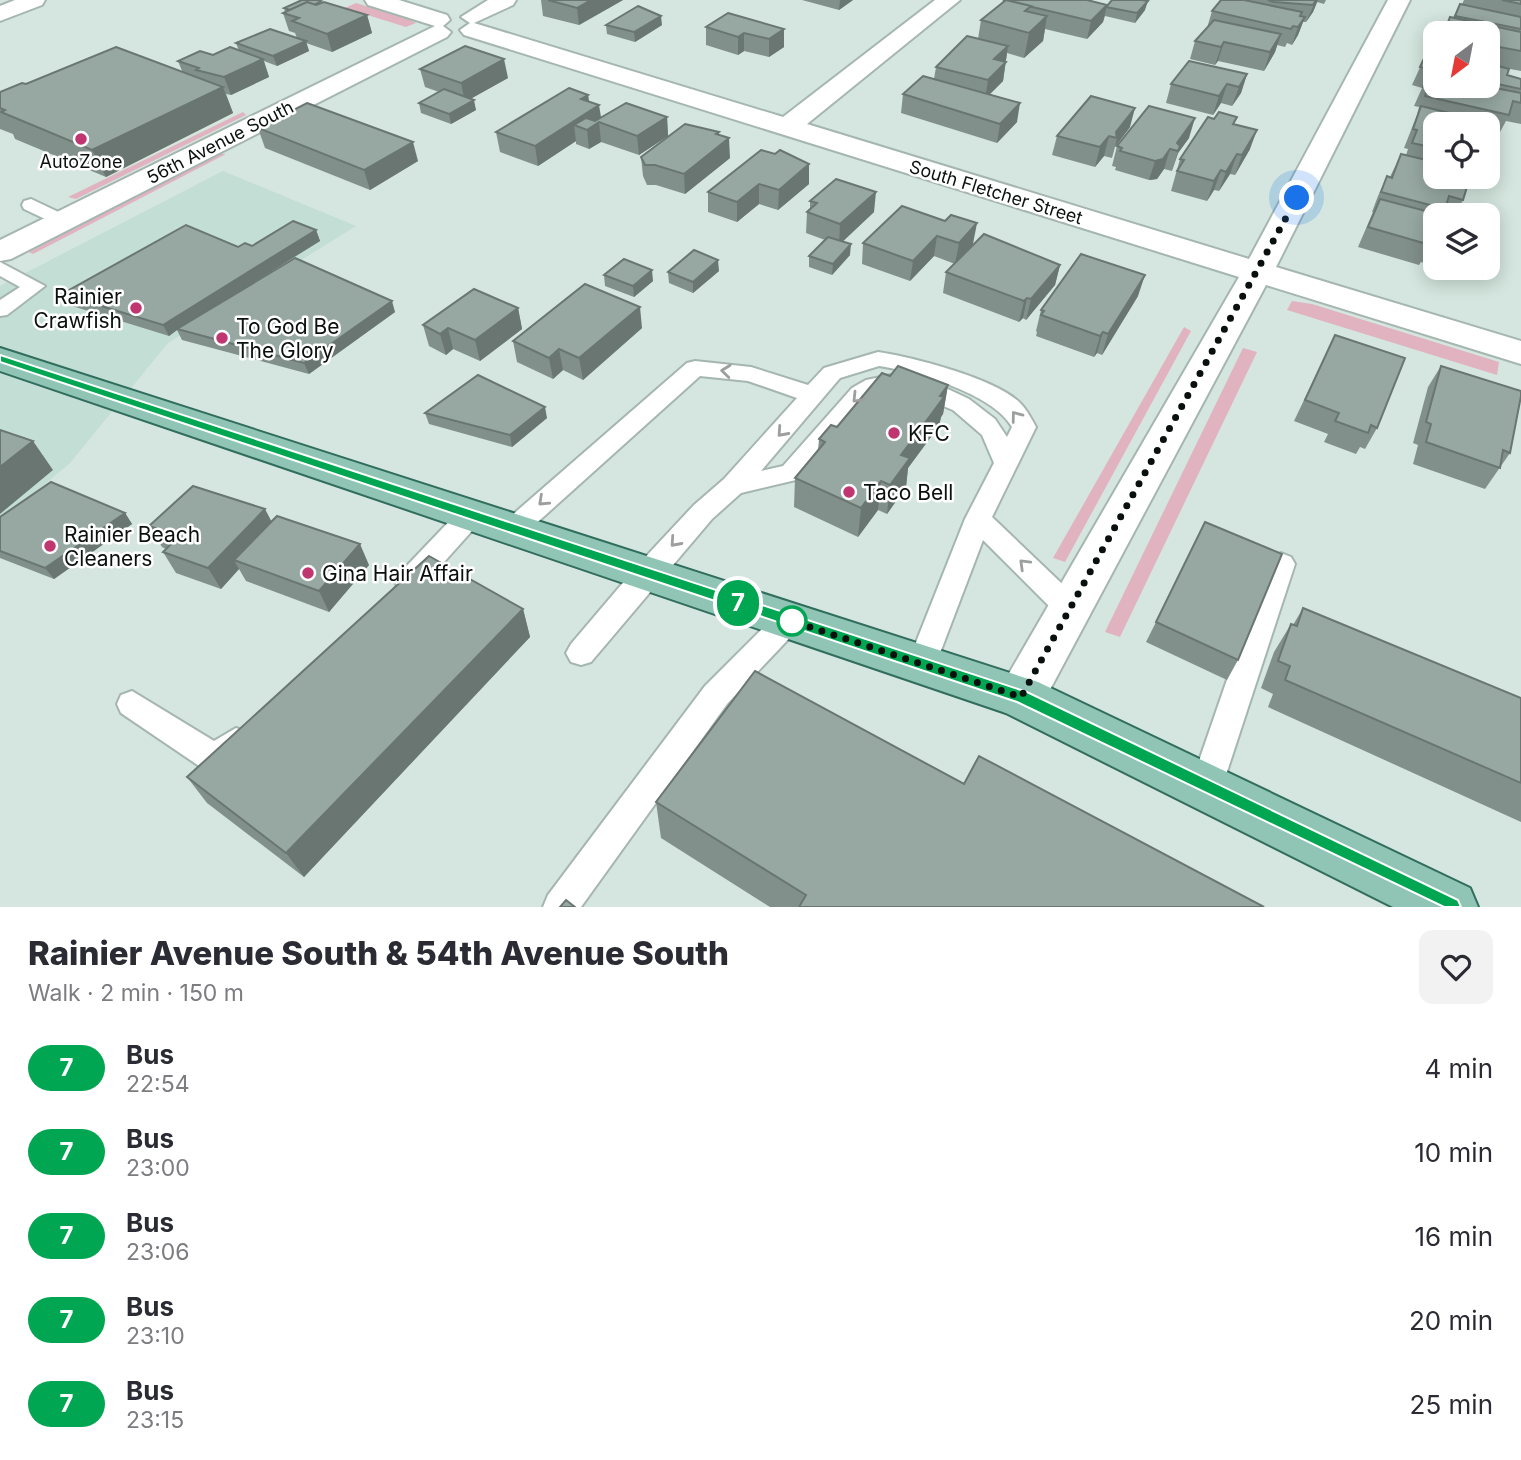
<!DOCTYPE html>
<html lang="en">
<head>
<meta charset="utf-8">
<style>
  body { margin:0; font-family:Inter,sans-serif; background:#f2f2f3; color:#2b2b33; height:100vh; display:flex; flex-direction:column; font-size:26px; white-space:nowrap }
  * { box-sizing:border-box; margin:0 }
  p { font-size:23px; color:#7c7c81 }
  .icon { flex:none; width:38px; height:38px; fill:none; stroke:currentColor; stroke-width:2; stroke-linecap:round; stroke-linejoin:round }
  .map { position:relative; height:907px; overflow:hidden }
  .drawer { display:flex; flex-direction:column; background:#fff; flex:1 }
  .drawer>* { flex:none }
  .badge { padding:0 14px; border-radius:23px; font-size:24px; line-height:46px }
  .needle { width:46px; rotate:212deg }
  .buttons { position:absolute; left:1423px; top:21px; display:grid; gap:14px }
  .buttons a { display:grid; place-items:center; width:77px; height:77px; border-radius:14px; background:#fff; box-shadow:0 4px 18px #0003; font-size:35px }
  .you { position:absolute; width:35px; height:35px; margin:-18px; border:5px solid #fff; border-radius:50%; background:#1a73e8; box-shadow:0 0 0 10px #1a73e833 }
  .map>.badge { position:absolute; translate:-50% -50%; box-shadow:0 0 0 4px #fff }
  .round { display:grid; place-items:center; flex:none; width:74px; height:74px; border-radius:14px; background:#f2f2f3 }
  .summary { display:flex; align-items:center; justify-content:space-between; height:119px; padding:0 28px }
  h1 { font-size:33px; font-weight:800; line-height:52px }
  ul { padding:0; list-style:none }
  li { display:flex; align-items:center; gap:21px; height:84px; padding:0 28px }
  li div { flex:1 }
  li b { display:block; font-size:26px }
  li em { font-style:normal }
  li .badge { min-width:77px; font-weight:700; text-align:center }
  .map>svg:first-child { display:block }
</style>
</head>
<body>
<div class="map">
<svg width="1521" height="907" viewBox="0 0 1521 907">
  <rect width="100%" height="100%" fill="#d4e6df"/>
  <path fill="#c3ded4" d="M223,171L356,226L168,343L70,463L0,522V286Z"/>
  <g fill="#e1b3c1">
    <path d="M356,3L410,20L416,23L406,27L345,8Z"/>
    <path d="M243,112L246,115L76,199L68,197Z"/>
    <path d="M217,154H226L33,254L29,252Z"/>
    <path d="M1292,301L1312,304L1499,362L1497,375L1287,310Z"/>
    <path d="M1184,327L1191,331L1065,562L1053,558Z"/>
    <path d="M1243,348L1257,352L1120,637L1105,632Z"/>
  </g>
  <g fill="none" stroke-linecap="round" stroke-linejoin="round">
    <g stroke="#a5b6b0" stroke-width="4">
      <g id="service">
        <path d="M31,199L69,217L72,221L62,227L24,209L22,205L24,201Z"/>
        <path d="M0,262L45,286L7,315L0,316V300L20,287L0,276Z"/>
        <path d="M878,352C912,357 998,379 1021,404C1027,410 1032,420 1036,427L992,517L1080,601L1084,609L1080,617L1070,620L1060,617L983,540L932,674L922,677L912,674L907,665L965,519L994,463L982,435L953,410L908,392H880L868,398L800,479L741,493L712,519L591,662L581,665L571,662L566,653L571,644L638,565L694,505L724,479L797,398L748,381L700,376L521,537L512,540L503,537L499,530L503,523L687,363L695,361L751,367L808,385L824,368ZM879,366C917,372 992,393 1012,427L1007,437L995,419L969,399L935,383L891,375L866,380L852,388L783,466L761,471L840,378Z"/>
        <path d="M470,506L479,509L483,516L479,523L419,590L409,593L399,590L395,582L399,574L461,509Z"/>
        <path d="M1281,553L1291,557L1295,564L1222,787L1217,798L1206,802L1195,798L1190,787L1267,564L1271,557Z"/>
        <path d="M789,608L799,612L803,620L799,628L727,704L581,907H543L548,895L705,686L779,612Z"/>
        <path d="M132,691L214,741L236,728L247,732L252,742C245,757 232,769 216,774L205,770L121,713L117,704L121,695Z"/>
      </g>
    </g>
    <g stroke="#a5b6b0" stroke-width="4">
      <g id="minor">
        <path d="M365,0H399L447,15L450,20L443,26L451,32L447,37L11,259L0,261V240L435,26L368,5Z"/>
        <path d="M488,0H516L513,5L474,23L783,117L935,0H960L807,124L1249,259L1388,0H1410L1276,267L1521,341V364L1266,285L1038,712L1021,718L1004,712L997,697L1004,682L1239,277L464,35L460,30L470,23L461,17Z"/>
      </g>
    </g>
    <g stroke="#a5b6b0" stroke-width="4">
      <path id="tertiary" d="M15,0H45L42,5L0,21V6Z"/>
    </g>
    <g stroke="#316d5c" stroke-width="4">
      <path id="primary" d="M0,348L1038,682L1470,888L1478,907H1393L1006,713L0,371Z"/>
    </g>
    <use href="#service" fill="#fff" fill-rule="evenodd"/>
    <use href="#minor" fill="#fff" fill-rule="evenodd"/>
    <use href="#tertiary" fill="#fff" fill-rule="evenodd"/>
    <use href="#primary" fill="#90c5b6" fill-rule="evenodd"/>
  </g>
  <g fill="#82908b">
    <path d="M541,0H623L579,25L543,16Z"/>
    <path d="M802,0H853L839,10Z"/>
    <path d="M1221,0H1326L1324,4L1317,2L1313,12L1306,22H1303L1298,35L1292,45L1287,43L1285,47L1277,45L1275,52L1264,71L1218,61L1215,65L1190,59L1195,41L1207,28L1212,11Z"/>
    <path d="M1464,0H1521V71L1505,68L1507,75L1521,79V124L1506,121L1499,134L1488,131V124H1435V177H1481L1478,181L1470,179L1463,200L1455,215H1435V266L1421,262L1419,265L1358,247L1373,212H1372L1378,196L1387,176L1390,177L1401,154L1406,155L1408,149L1404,148L1417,115L1419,107L1414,106L1422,88L1412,85L1427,52L1435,53V86H1488V33H1443L1450,17L1453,18L1460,4H1462Z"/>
    <path d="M1003,1L1107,5L1145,10L1135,23L1105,16L1103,22L1087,39L1045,29L1043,41L1024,58L1007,53L1003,81L989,95L1017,122L997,143L901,113L903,94L934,79L936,67L978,39L981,20L1002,3Z"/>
    <path d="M322,3L367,15L372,33L332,52L306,43L309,51L277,66L264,61L269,77L231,95L226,94L233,113L106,177L15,139L13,134L0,129V92L26,84L182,71L178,61L239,51L236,43L297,38L295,33L289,31L283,13L285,12L284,8Z"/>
    <path d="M728,13L784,47L769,57L744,51L738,55L706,45V27Z"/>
    <path d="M606,25H662L635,42L607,34Z"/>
    <path d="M420,69L508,78L470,99L476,110L451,124L421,113L419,103L439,92L425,87Z"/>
    <path d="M1247,74L1241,93L1232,106L1221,103L1213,115L1166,103L1171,84Z"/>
    <path d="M588,95L589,101L601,118L667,117L668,136L639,155L601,142L589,149L576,144V141L538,166L500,152L496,132Z"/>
    <path d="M1235,124L1250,149L1235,175L1230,174L1219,191L1214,190L1207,201L1171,191L1180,159Z"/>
    <path d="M1130,127L1115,147L1112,158L1104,156L1095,167L1052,155L1057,136Z"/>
    <path d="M258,128L418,161L370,190L265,148Z"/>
    <path d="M719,135L730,158L685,194L656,185H647L643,176L641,157Z"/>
    <path d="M1189,138L1178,153L1172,171L1164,169L1157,179L1149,180L1115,170L1116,167L1112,166L1117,146Z"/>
    <path d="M761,150L809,184L778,210L759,204L737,222L708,212V192Z"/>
    <path d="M810,201L874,212L842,242L850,255L832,275L809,267V256L825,240L806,233L807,212L810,209Z"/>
    <path d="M902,206L973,244L960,258L1060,265L1055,285L1026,320L1023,318L1019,322L943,293L946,272L955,264L934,256L910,281L862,264L863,243Z"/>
    <path d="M316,230L320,241L255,281L395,312L309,374L182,340L177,330L169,336L69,305L62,294L238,247L252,246Z"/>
    <path d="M1443,268H1465L1462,273Z"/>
    <path d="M719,271L693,293L669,283L668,272Z"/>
    <path d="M604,275L653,281L634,297L605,286Z"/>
    <path d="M1138,296L1102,355L1097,353L1094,357L1036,336L1037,332L1036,331L1041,310Z"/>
    <path d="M518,308L522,329L480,361L453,349L446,355L429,346L423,325Z"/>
    <path d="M642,328L583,380L563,370L553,379L517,362L513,341Z"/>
    <path d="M1335,335L1377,428L1365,449L1360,447L1356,454L1324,442L1328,434L1294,421Z"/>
    <path d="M1441,366L1510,453L1485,489L1413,464L1418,445L1413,443L1428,387Z"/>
    <path d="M890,376L948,385L943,414L941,417L939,426L908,468L906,487L887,514L878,510L858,537L794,507L795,478L818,450L819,439L837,427Z"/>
    <path d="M425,413L547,418L512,447L429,424Z"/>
    <path d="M125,513L132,524L54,579L0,558V517Z"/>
    <path d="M271,521L369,565L329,612L246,581L239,569L221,589L176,573L163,552L166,549L162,547L149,526Z"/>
    <path d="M1303,608L1521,698V822L1268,707L1273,694L1261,688L1274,652L1291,624L1293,625Z"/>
    <path d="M523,609L530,637L304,877L207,803L187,777Z"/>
    <path d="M1156,622L1238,660L1227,680L1146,642Z"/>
    <path d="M964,784L1264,907H770L661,838L656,802Z"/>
  </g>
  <g fill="#6a7671">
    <path d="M591,0H623L579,25L577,8Z"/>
    <path d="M840,0H853L839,10Z"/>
    <path d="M1316,0H1318L1313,12L1306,22Z"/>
    <path d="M1148,1L1145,10L1135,23L1137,13Z"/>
    <path d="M1107,5L1103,22L1087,39L1091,21Z"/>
    <path d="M367,15L372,33L332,52L327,34Z"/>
    <path d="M661,16L662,25L635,42L634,32Z"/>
    <path d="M1047,16L1043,41L1024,58L1029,33Z"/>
    <path d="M1305,17L1298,35L1292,45L1298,27Z"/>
    <path d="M784,29V47L769,57V39Z"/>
    <path d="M744,33V51L738,55V37Z"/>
    <path d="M1281,34L1275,52L1264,71L1270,52Z"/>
    <path d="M306,41L309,51L277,66L273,56Z"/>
    <path d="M1224,42L1218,61L1215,65L1221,47Z"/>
    <path d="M1008,46L1003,81L985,99L988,80L994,59Z"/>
    <path d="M263,59L269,77L231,95L224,77Z"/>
    <path d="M504,59L508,78L465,102L461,83Z"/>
    <path d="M1247,74L1241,93L1232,106L1239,87Z"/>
    <path d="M1227,84L1221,103L1213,115L1219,96Z"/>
    <path d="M223,87L233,113L106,177L92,150Z"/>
    <path d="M588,95L590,111L599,105L602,123L599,122L601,142L589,149L587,130L574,125L576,141L538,166L535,146L581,99Z"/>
    <path d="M474,100L476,110L451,124L449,114Z"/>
    <path d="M1020,103L1017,122L997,143L1000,124Z"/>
    <path d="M1135,108L1130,127L1115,147L1117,138L1116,132Z"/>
    <path d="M667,117L668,136L639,155L637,136Z"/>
    <path d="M1195,118L1189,138L1178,153L1172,171L1178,151L1177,143Z"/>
    <path d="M1257,130L1250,149L1235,175L1242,155Z"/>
    <path d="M719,132V146L729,138L730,158L685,194L684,174L716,134Z"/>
    <path d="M1109,136L1104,156L1095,167L1100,147Z"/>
    <path d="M413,142L418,161L370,190L364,170Z"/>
    <path d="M1170,149L1164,169L1157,179L1149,180L1155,161Z"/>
    <path d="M1237,154L1230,174L1219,191L1226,172Z"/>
    <path d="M809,164V184L778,210L779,190Z"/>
    <path d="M1221,170L1214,190L1207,201L1214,181Z"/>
    <path d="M759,184V204L737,222V202Z"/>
    <path d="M876,192L874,212L839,245L840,224Z"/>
    <path d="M977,223L973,244L955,264L959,243Z"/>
    <path d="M316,230L320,241L179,329H177V330L169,336L163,325Z"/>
    <path d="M937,236L934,256L910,281L913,261Z"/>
    <path d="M851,244L850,255L832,275L833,264Z"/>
    <path d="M718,260L719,271L693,293V282Z"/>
    <path d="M1060,265L1055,285L1026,320L1031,299Z"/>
    <path d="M652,270L653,281L634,297L633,286Z"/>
    <path d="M1145,275L1138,296L1102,355L1108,334Z"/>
    <path d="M1027,298L1023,318L1019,322L1024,301Z"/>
    <path d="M392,301L395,312L309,374L304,363Z"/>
    <path d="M640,307L642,328L583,380L579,358Z"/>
    <path d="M518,308L522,329L480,361L475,340Z"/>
    <path d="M448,328L453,349L446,355L440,334Z"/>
    <path d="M1103,332L1097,353L1094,357L1100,336Z"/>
    <path d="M559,349L563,370L553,379L549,358Z"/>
    <path d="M948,385L943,414L941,417L939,426L908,468L906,487L887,514L890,485L901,455Z"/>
    <path d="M545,407L547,418L512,447L510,435Z"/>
    <path d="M33,441L53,470L0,514V467Z"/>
    <path d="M881,481L878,510L858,537L861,508Z"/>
    <path d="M265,509L276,530L234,560L239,569L221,589L208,568Z"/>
    <path d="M125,513L132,524L54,579L45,568Z"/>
    <path d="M360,544L369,565L329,612L319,591Z"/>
    <path d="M523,609L530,637L304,877L286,853Z"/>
  </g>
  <g fill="#97a8a2" stroke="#6a7671" stroke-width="2">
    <path d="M302,0H318L321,1L314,5L307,2L290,10L284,8Z"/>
    <path d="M548,0H591L577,8Z"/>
    <path d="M1003,0H1087L1107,5L1091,21Z"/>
    <path d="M1006,0L1031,6L1025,11L1047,16L1029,33L981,20Z"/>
    <path d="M1112,0H1142L1148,1L1137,13L1106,7Z"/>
    <path d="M1221,0H1244L1302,12L1300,16L1305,17L1298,27L1293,26L1291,29L1212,11Z"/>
    <path d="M1268,0H1316L1313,5L1274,2Z"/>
    <path d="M1502,0H1521V4Z"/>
    <path d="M307,2L316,5L324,2L367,15L327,34L292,21L299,18L283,13Z"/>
    <path d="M1460,4L1521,17V29L1455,16Z"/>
    <path d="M638,6L661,16L634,32L606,25Z"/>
    <path d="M728,13L784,29L769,39L744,33L738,37L706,27Z"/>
    <path d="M1450,17L1521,32V51L1488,45V33H1444Z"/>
    <path d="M1214,20L1281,34L1270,52L1224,42L1221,47L1195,41Z"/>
    <path d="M270,29L306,41L273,56L236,43Z"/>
    <path d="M967,36L1008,46L994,59L1006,62L988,80L936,67Z"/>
    <path d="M465,46L504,59L461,83L420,69Z"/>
    <path d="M116,47L223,87L92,150L1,112L5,110L0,108V92L22,83L26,84Z"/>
    <path d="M230,47L263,59L224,77L196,70L199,68L178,61L200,51L213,55Z"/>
    <path d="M1427,52L1435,54V70L1420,67Z"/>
    <path d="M1189,61L1247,74L1239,87L1227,84L1219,96L1171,84Z"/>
    <path d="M1488,63L1509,69L1507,75L1521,79V89L1488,82Z"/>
    <path d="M1434,75H1435V86H1485L1521,93V103L1513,101L1509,115L1425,96L1428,88L1423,87L1425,80L1431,81Z"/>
    <path d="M923,76L1020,103L1000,124L903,94Z"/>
    <path d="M569,88L588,95L581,99L599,105L535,146L496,132Z"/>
    <path d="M444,89L474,100L449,114L419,103Z"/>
    <path d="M1091,96L1135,108L1116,132L1117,138L1109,136L1100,147L1057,136Z"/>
    <path d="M307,103L413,142L364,170L258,128Z"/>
    <path d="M626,103L667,117L637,136L599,122L587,130L574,125L586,118L595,121Z"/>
    <path d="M1149,106L1195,118L1177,143L1180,146L1178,151L1170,149L1163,159L1155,161L1120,151L1122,148L1117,146Z"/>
    <path d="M1421,106L1478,120L1477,124H1435V148L1412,143L1417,130L1413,129Z"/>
    <path d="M1219,112L1237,117L1233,124L1257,130L1242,155L1237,154L1226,172L1221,170L1214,181L1177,171L1184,160L1180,159L1208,117L1214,119Z"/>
    <path d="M685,124L719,132L716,134L729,138L684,174L655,165H645L641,157Z"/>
    <path d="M1488,141L1494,142L1489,161H1488Z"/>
    <path d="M761,150L775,154L780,150L809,164L779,190L759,184L737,202L708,192Z"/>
    <path d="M1401,154L1435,162V177H1470L1463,200L1449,196L1445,209L1381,192L1387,176L1392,178Z"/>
    <path d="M836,179L876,192L840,224L807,212L817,203L810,201Z"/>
    <path d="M1380,199L1441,215H1435V242L1431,241L1430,245L1368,227Z"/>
    <path d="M902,206L945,221L951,215L977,223L959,243L937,236L913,261L863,243Z"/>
    <path d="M293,221L316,230L163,325L62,294L186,225L238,247L245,243L252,246Z"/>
    <path d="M984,234L1060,265L1031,299L1027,298L1024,301L946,272Z"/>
    <path d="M828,237L851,244L833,264L809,256Z"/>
    <path d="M694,250L718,260L693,282L668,272Z"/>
    <path d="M1081,254L1145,275L1108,334L1103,332L1100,336L1041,315L1044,311L1041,310Z"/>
    <path d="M295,258L392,301L304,363L177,329Z"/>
    <path d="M624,259L652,270L633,286L604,275Z"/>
    <path d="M585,284L640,307L579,358L559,349L549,358L513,341Z"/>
    <path d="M474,289L518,308L475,340L448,328L440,334L423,325Z"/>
    <path d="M1335,335L1405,358L1377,428L1371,425L1368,433L1335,421L1339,413L1305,400Z"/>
    <path d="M898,366L948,385L940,396L944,397L901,455L910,458L890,485L881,481L861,508L795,478L825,442L819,439L831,425L837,427L882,373L890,376Z"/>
    <path d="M1441,366L1521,391V396L1510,453L1503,450L1500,468L1426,442L1431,424L1426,422Z"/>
    <path d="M478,375L545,407L510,435L425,413Z"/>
    <path d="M0,430L33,441L0,467Z"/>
    <path d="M51,482L125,513L45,568L0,551V517Z"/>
    <path d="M193,486L265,509L208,568L163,552L179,536L149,526Z"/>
    <path d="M277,516L360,544L319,591L234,560Z"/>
    <path d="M1205,522L1282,554L1238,660L1156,622Z"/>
    <path d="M429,556L523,609L286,853L187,777Z"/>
    <path d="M1303,608L1521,698V783L1285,680L1290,666L1278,661L1291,624L1297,626Z"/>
    <path d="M755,671L964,784L979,756L1264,907H799L806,895L656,802Z"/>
    <path d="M566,900L575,907H560Z"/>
  </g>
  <defs><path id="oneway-chevron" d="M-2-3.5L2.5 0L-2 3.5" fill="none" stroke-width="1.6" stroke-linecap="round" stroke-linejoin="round" transform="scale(1.75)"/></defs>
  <g stroke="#9d9f9f">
    <use href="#oneway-chevron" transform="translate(726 371) rotate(-174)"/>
    <use href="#oneway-chevron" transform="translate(857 398) rotate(134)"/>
    <use href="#oneway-chevron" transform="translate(1016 416) rotate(-127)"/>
    <use href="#oneway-chevron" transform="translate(782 432) rotate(132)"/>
    <use href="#oneway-chevron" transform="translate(543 501) rotate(137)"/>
    <use href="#oneway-chevron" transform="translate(675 542) rotate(132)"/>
    <use href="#oneway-chevron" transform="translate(1024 564) rotate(-136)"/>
  </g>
  <path fill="#00a651" stroke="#fff" stroke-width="2" d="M0,355L1027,692L1458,900L1461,907H1444L1017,702L0,362Z"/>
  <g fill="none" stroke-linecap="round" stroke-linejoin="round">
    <path stroke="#0a100e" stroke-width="7" stroke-dasharray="0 12.6" d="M792,621L789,620L1021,697L1297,198"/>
  </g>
  <g fill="#bf3671" stroke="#fff" stroke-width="2.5">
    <circle cx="81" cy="139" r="7"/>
    <circle cx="136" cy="308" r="7"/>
    <circle cx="222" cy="338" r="7"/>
    <circle cx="894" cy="433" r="7"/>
    <circle cx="849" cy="492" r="7"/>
    <circle cx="50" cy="546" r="7"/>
    <circle cx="308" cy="573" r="7"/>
  </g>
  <circle fill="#fff" stroke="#00a651" stroke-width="3.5" cx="792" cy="621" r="14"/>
  <g text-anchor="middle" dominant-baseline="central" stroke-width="5" stroke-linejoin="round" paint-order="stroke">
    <g font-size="18" fill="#0a100e" stroke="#fff">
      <text transform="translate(220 142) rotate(-27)">56th Avenue South</text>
      <text transform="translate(996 192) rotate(17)">South Fletcher Street</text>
    </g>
    <g font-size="18" fill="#0a100e" stroke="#fff">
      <text x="81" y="161">AutoZone</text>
    </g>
    <g font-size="21" fill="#0a100e" stroke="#fff" text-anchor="start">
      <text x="122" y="296" text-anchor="end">Rainier<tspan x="122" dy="24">Crawfish</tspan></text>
      <text x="236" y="326">To God Be<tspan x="236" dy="24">The Glory</tspan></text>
      <text x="908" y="433">KFC</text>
      <text x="863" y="492">Taco Bell</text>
      <text x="64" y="534">Rainier Beach<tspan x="64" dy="24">Cleaners</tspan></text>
      <text x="322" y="573">Gina Hair Affair</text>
    </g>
  </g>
</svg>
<div class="buttons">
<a><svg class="needle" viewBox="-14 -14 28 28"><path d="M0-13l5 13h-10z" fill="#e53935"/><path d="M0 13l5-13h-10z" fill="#7c7c81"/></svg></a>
<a><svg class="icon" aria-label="locate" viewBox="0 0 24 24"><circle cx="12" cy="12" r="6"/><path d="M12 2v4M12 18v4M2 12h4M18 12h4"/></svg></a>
<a><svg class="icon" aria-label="layers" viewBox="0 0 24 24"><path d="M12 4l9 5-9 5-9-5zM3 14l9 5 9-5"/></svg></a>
</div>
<div class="you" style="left:1297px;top:198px"></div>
<b class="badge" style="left:738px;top:603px;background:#00a651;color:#fff">7</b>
</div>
<section class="drawer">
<div class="summary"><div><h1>Rainier Avenue South &amp; 54th Avenue South</h1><p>Walk · 2 min · 150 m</p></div><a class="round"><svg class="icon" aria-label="heart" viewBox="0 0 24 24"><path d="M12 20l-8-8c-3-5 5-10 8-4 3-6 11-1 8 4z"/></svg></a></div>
<ul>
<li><span class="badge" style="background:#00a651;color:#fff">7</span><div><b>Bus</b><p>22:54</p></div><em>4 min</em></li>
<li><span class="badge" style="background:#00a651;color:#fff">7</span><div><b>Bus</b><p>23:00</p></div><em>10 min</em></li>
<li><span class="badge" style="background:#00a651;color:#fff">7</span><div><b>Bus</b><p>23:06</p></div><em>16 min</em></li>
<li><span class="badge" style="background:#00a651;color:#fff">7</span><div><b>Bus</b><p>23:10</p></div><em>20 min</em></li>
<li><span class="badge" style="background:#00a651;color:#fff">7</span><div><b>Bus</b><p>23:15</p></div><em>25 min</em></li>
</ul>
</section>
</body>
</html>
